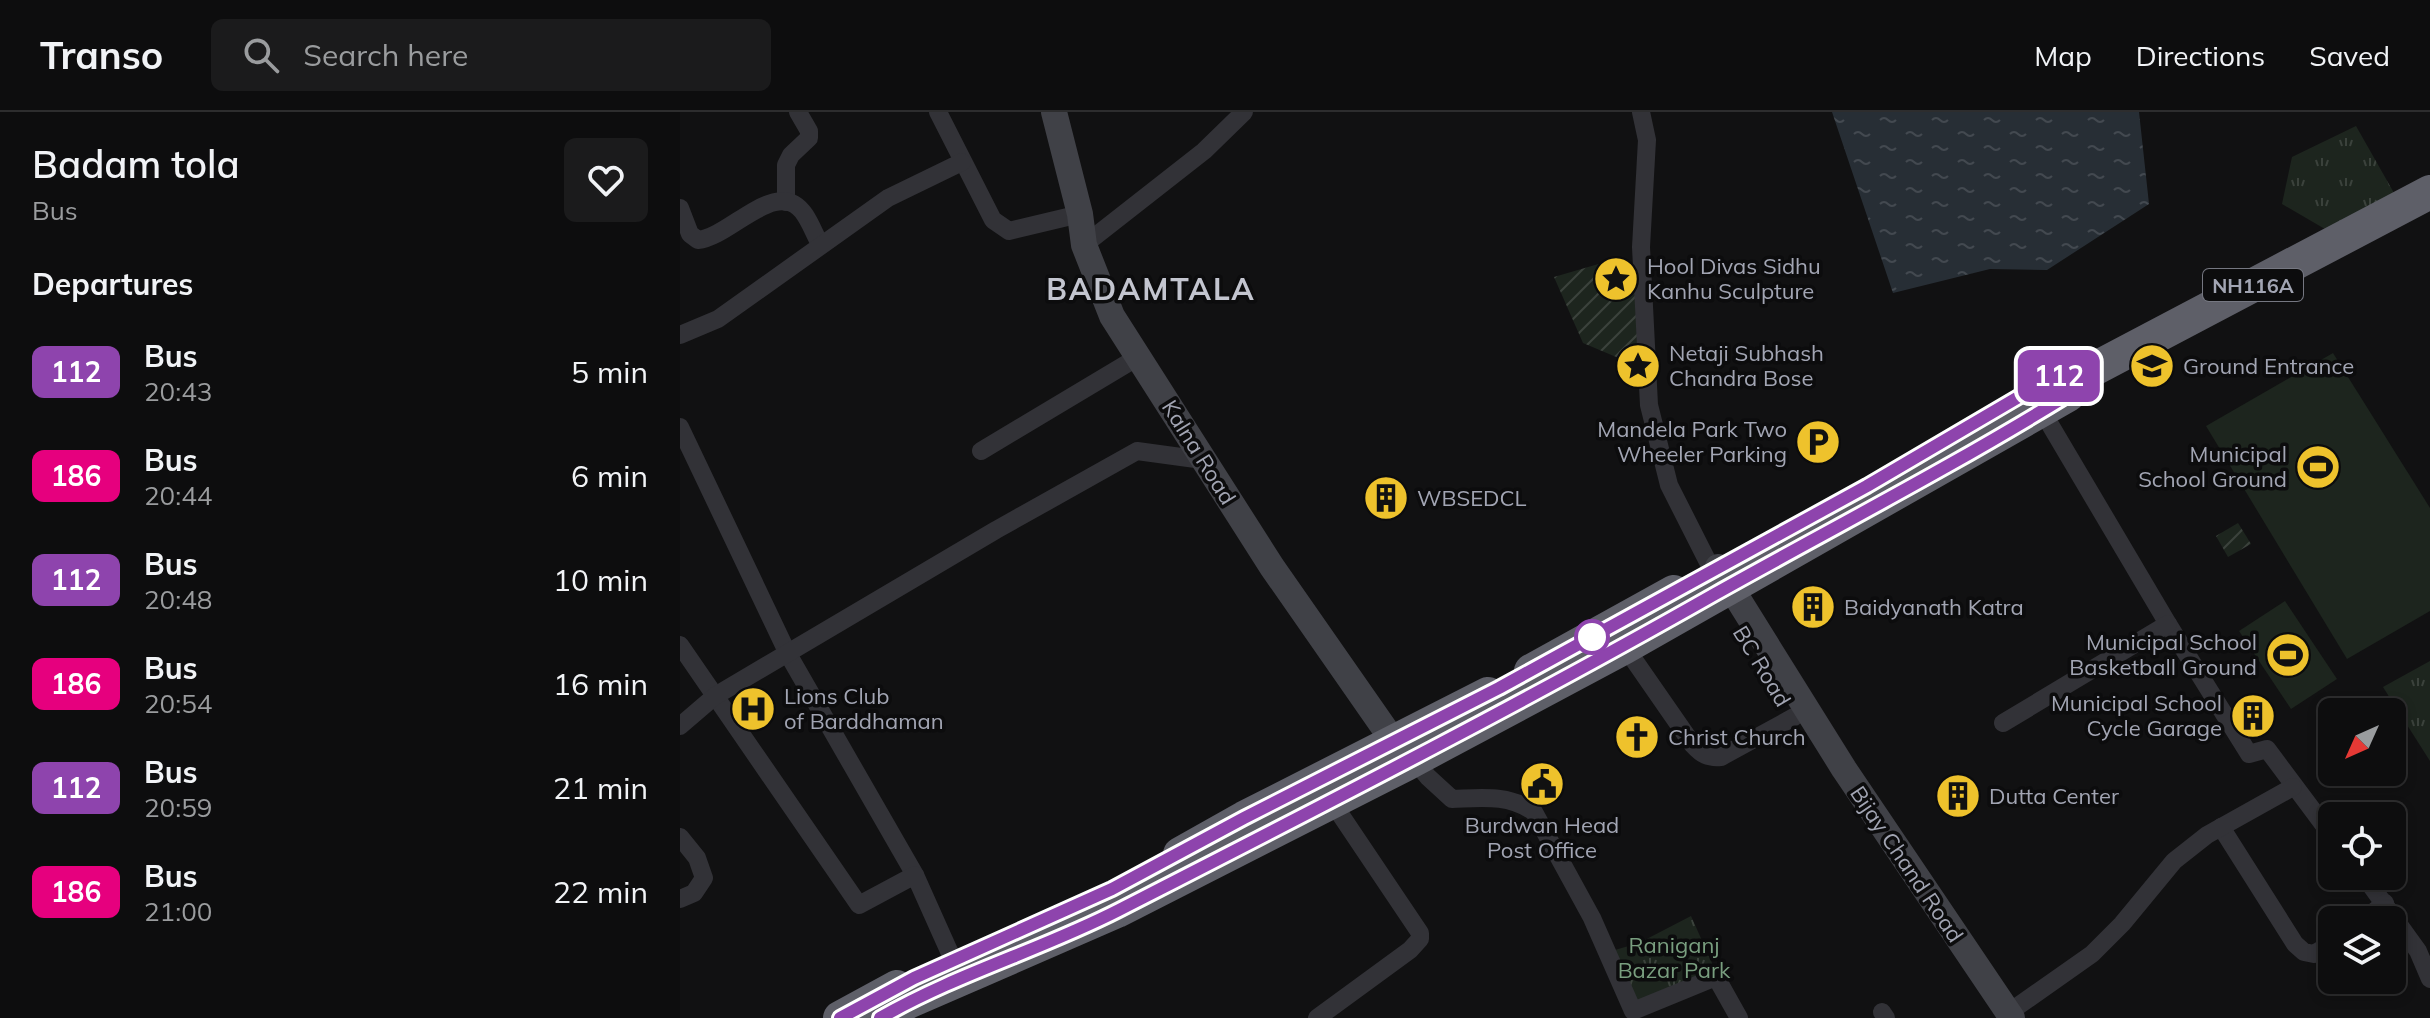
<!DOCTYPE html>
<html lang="en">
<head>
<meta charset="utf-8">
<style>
  body { margin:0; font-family:Mulish,sans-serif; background:#1b1b1c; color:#f1f3f6; height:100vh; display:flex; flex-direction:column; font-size:30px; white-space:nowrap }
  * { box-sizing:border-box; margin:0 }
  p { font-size:26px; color:#9a9c9e }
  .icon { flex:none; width:44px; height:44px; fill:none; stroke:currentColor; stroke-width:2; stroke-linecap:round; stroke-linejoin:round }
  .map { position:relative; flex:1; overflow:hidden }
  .drawer { display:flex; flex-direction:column; background:#0d0d0e; width:680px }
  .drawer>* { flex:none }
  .badge { padding:0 16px; border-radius:12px; font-size:28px; line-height:52px }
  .needle { width:52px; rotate:225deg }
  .buttons { position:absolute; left:1638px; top:586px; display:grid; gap:16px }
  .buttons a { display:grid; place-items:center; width:88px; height:88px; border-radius:12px; background:#0d0d0e; box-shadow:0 4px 12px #0003,0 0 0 2px #2d2d2e; font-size:40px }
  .map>.badge { position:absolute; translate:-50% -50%; box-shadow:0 0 0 4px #fff }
  h2 { padding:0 32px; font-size:30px; line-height:72px }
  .round { display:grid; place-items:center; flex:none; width:84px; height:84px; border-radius:12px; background:#1b1b1c }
  .overview { display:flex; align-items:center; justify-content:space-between; height:136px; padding:0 32px }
  h1 { font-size:38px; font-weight:600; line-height:60px }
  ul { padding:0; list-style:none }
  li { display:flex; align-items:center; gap:24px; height:104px; padding:0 32px }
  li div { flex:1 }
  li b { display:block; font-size:30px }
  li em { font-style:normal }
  li .badge { min-width:88px; font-weight:700; text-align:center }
  header { display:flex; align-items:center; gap:48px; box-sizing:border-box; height:112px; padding:0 40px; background:#0d0d0e; border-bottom:2px solid #2d2d2e }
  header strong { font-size:38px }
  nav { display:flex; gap:44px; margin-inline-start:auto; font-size:28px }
  .search { width:560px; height:72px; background:#1b1b1c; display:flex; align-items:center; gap:20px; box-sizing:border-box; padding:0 28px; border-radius:12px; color:#9a9c9e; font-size:30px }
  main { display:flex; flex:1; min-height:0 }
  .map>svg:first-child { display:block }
</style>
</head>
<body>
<header>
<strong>Transo</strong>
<div class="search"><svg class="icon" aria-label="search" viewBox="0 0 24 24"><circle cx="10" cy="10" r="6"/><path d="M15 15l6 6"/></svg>Search here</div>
<nav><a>Map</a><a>Directions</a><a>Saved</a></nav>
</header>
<main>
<section class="drawer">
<div class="overview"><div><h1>Badam tola</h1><p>Bus</p></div><a class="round"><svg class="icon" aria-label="heart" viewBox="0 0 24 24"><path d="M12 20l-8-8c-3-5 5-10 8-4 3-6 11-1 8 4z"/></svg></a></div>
<h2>Departures</h2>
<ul>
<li><span class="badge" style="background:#8e44ad;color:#fff">112</span><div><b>Bus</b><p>20:43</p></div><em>5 min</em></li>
<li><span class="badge" style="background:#e6007e;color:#fff">186</span><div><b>Bus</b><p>20:44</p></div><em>6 min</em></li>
<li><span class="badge" style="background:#8e44ad;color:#fff">112</span><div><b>Bus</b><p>20:48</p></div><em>10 min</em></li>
<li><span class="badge" style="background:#e6007e;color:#fff">186</span><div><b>Bus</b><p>20:54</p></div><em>16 min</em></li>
<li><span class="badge" style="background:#8e44ad;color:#fff">112</span><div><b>Bus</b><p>20:59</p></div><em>21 min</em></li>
<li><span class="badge" style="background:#e6007e;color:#fff">186</span><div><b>Bus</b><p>21:00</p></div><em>22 min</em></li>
</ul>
</section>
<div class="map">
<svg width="1750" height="906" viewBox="0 0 1750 906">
  <defs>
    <pattern id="grass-tufts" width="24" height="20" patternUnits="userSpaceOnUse" patternTransform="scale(2)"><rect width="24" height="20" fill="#1d251e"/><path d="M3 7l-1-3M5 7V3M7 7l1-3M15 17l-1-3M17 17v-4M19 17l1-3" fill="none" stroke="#3b423c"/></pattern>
    <pattern id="garden-furrows" width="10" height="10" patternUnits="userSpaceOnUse" patternTransform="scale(2)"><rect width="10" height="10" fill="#1d251e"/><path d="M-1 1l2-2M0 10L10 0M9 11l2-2" fill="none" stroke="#3b423c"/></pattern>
    <pattern id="water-ripples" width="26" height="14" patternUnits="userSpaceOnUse" patternTransform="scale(2)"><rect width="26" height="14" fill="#272e35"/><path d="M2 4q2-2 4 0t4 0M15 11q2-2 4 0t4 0" fill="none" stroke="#434950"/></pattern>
  </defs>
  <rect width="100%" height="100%" fill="#111112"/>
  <g fill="url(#grass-tufts)">
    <path d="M1676,14L1714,81L1645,117L1602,92L1612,45Z"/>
    <path d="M1750,549V649L1703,575Z"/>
    <path d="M1011,804L1036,860L957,892L935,838L959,831Z"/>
  </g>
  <g fill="url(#garden-furrows)">
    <path d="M939,146L952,162L967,258L903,231L874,165Z"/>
    <path d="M1558,411L1571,432L1548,445L1536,424Z"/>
  </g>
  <g fill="#1d251e">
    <path d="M1653,241L1750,396V499L1667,547L1526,314Z"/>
    <path d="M1605,489L1657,567L1611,597L1559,519Z"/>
  </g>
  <path fill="url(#water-ripples)" d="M1152,0H1459L1469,92L1367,158L1310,157L1213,181Z"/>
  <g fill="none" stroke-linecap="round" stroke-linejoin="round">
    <g stroke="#323237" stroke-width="18">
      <path d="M258,0L313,108L329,119L400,102"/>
      <path d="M961,0L967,28L961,135L969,293L989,373L1032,458"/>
      <path d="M106,90V53L111,43L129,26V19L118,0"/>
      <path d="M0,96L10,122L18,128C51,125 98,62 125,103C131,112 135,123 140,132"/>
      <path d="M404,133L524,39L564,0"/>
      <path d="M0,223L38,207L208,86L282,50"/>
      <path d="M1362,299L1488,512L1569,642L1587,637L1652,724"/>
      <path d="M0,315L108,542L235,763"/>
      <path d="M301,339L458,245"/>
      <path d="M0,533L179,793L235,763L273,848"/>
      <path d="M945,535L1013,633C1022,643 1028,646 1041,645L1114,605"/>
      <path d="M1323,611L1488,512"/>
      <path d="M0,614L35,584L316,418L457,339L523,348"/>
      <path d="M734,648L748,665L772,687C802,686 828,682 854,700L912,806L953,899L1036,865L1059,906"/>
      <path d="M1541,715L1615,832L1624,840L1634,842L1652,831"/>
      <path d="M0,725L17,746L24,766L14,781L0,787"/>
      <path d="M1684,764L1738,839L1750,867"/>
      <path d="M1683,808L1705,791"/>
      <path d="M1202,900L1206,906"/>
      <path d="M1328,901L1412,842L1442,812L1494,749L1527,723L1613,675"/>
      <path d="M637,906L730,838L740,827V821L652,690"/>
    </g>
    <g stroke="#404147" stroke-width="26">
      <path d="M374,0L400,102L404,133L432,204L592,455L714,630L722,645"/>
      <path d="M1038,455L1164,657L1332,906"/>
    </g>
    <g stroke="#5e5f68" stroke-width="34">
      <path d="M851,559L994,480"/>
      <path d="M500,742L564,706L808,582"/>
      <path d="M160,906L217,875"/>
      <path d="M200,906L228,890L437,799L726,652L945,535L1388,283L1397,266L1750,80"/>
    </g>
  </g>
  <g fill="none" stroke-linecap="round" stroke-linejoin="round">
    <g stroke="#fff" stroke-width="18">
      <path id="line" d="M160,906L234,866L432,777L564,706L819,576L1187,374L1376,263L1397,266L1388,283C1273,354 1153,416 1035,482C840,593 640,695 439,798C361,838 276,862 200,906"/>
    </g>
    <use href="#line" stroke="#8e44ad" stroke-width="12"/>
  </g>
  <defs>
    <g id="sight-disc" transform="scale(2.3)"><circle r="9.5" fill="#eec22c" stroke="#0c0c0d"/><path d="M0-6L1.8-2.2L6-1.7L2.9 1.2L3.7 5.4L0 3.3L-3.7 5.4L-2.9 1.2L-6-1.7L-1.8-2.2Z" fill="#111"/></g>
    <g id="school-disc" transform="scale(2.3)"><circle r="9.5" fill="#eec22c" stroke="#0c0c0d"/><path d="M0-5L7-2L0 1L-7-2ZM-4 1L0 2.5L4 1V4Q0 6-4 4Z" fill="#111"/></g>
    <g id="parking-disc" transform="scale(2.3)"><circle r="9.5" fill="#eec22c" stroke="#0c0c0d"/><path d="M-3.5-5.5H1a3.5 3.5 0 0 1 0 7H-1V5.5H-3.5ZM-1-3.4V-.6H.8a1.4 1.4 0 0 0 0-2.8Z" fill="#111"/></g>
    <g id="stadium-disc" transform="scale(2.3)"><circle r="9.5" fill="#eec22c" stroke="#0c0c0d"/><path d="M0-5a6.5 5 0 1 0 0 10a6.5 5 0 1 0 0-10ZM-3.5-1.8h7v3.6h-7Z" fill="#111"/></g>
    <g id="building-disc" transform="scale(2.3)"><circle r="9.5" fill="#eec22c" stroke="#0c0c0d"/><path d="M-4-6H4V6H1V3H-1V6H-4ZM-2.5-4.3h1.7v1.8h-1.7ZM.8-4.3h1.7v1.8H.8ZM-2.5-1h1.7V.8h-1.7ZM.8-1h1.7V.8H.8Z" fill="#111"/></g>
    <g id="hospital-disc" transform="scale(2.3)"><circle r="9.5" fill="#eec22c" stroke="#0c0c0d"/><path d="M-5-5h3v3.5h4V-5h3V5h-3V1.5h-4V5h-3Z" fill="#111"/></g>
    <g id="church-disc" transform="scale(2.3)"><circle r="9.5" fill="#eec22c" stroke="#0c0c0d"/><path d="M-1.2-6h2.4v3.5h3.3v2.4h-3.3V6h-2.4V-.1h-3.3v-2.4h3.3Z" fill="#111"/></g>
    <g id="civic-disc" transform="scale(2.3)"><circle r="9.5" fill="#eec22c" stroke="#0c0c0d"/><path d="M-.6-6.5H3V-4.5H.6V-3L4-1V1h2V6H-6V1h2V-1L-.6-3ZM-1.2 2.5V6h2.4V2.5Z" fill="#111"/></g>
  </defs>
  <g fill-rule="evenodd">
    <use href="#sight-disc" x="936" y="167"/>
    <use href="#sight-disc" x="958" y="254"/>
    <use href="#school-disc" x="1472" y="254"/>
    <use href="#parking-disc" x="1138" y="330"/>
    <use href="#stadium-disc" x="1638" y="355"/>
    <use href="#building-disc" x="706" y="386"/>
    <use href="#building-disc" x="1133" y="495"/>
    <use href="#stadium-disc" x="1608" y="543"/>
    <use href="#hospital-disc" x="73" y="597"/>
    <use href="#building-disc" x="1573" y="604"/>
    <use href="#church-disc" x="957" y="625"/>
    <use href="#civic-disc" x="862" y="672"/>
    <use href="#building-disc" x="1278" y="684"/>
  </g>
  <circle fill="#fff" stroke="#8e44ad" stroke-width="4" cx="912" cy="525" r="16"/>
  <g text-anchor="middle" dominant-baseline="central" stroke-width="7" stroke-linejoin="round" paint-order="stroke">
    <rect fill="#0c0c0d" stroke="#757781" stroke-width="2" x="1523" y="157" width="100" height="32" rx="6"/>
    <g font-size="20" font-weight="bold" fill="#a2a5b3">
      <text x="1573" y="173">NH116A</text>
    </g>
    <g font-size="22" fill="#a2a5b3" stroke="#0c0c0d" text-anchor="start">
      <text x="967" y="154">Hool Divas Sidhu<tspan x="967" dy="25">Kanhu Sculpture</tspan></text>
      <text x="989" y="241">Netaji Subhash<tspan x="989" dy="25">Chandra Bose</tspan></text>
      <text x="1503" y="254">Ground Entrance</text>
      <text x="1107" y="317" text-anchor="end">Mandela Park Two<tspan x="1107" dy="25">Wheeler Parking</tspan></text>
      <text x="1607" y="342" text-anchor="end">Municipal<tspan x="1607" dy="25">School Ground</tspan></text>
      <text x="737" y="386">WBSEDCL</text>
      <text x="1164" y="495">Baidyanath Katra</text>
      <text x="1577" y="530" text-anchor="end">Municipal School<tspan x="1577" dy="25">Basketball Ground</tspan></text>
      <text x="104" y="584">Lions Club<tspan x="104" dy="25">of Barddhaman</tspan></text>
      <text x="1542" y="591" text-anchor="end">Municipal School<tspan x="1542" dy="25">Cycle Garage</tspan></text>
      <text x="988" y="625">Christ Church</text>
      <text x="1309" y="684">Dutta Center</text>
      <text x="862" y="713" text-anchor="middle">Burdwan Head<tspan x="862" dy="25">Post Office</tspan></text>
    </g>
    <g font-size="22" fill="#a2a5b3" stroke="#0c0c0d">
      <text transform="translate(519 340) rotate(58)">Kalna Road</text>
      <text transform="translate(1082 554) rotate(59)">BC Road</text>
      <text transform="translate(1227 752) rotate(56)">Bijay Chand Road</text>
    </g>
    <g font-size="22" fill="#799e7f" stroke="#0c0c0d">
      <text x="994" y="833">Raniganj<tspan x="994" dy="25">Bazar Park</tspan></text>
    </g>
    <g font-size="30" font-weight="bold" letter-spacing="2" fill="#c3c5cf" stroke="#0c0c0d">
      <text x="471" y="177">BADAMTALA</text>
    </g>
  </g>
</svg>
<div class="buttons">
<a><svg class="needle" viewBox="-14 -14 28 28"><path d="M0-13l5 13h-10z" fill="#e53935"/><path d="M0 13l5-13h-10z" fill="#9a9c9e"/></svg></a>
<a><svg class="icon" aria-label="locate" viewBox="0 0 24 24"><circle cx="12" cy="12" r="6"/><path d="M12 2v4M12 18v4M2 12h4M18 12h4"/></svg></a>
<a><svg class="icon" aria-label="layers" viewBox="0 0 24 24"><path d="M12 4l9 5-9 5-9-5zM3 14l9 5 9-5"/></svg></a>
</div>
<b class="badge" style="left:1379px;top:264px;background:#8e44ad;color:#fff">112</b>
</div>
</main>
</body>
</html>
